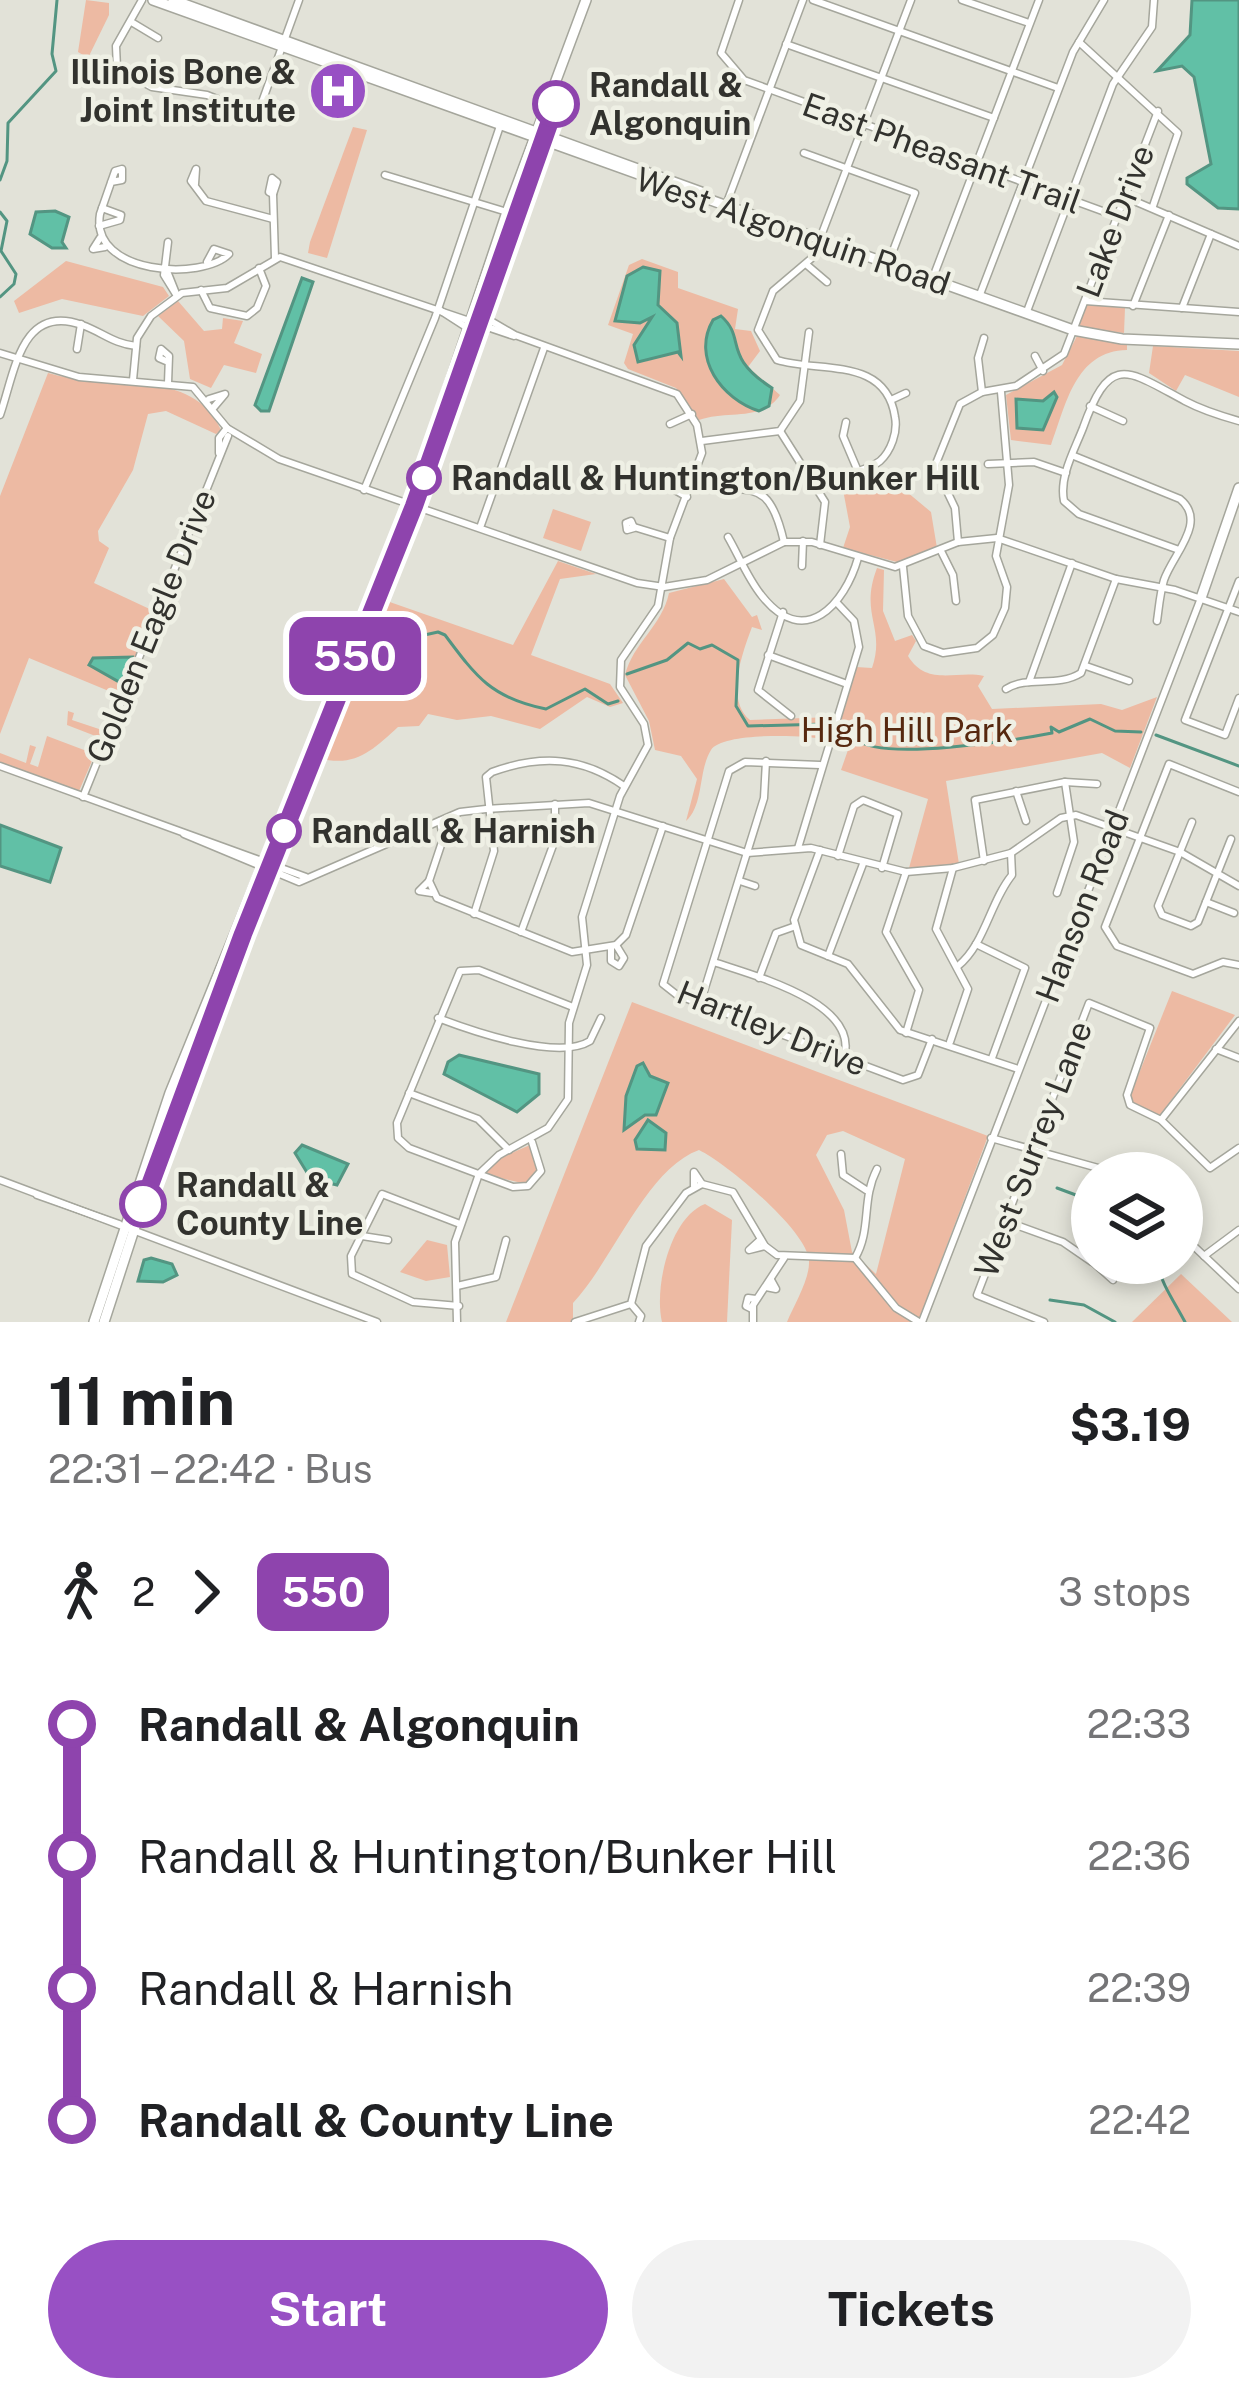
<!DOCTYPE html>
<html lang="en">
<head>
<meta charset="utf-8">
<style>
  body { margin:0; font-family:"Public Sans",sans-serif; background:#f2f2f2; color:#202124; height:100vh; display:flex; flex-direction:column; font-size:45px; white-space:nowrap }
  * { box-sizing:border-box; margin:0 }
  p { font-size:39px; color:#757577 }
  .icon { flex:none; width:66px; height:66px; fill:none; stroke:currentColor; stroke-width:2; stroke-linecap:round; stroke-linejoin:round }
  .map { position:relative; height:1322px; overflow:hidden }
  .sheet { display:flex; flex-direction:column; background:#fff; flex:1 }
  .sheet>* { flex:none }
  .badge { padding:0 24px; border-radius:18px; font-size:42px; line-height:78px }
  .buttons { position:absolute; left:1071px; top:1152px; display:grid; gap:24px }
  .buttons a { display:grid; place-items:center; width:132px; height:132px; border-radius:50%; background:#fff; box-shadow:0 6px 18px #0003; font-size:60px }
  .map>.badge { position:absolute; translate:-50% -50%; box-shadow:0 0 0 6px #fff }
  .legs { display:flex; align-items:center; gap:18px; height:132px; padding:0 48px; font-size:39px }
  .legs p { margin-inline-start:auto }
  .summary { display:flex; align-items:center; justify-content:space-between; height:204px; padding:0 48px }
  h1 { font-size:66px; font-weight:700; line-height:90px }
  .cta { display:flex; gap:24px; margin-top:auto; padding:24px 48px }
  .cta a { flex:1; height:138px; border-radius:72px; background:#9850c4; color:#fff; font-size:48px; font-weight:700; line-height:138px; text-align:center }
  .cta a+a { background:#f2f2f2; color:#202124 }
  ul { padding:0 48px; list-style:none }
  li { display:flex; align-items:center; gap:42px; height:132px; font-size:45px }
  li i { display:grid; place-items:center; width:18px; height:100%; margin:0 15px; background:currentColor }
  li i::after { content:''; width:30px; height:30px; margin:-15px; border:9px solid; border-radius:50%; background:#fff }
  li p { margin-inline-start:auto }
  li:first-child i { background:linear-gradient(#0000 50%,currentColor 0) }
  li:last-child i { background:linear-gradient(currentColor 50%,#0000 0) }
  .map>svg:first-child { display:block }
</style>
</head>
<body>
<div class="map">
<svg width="1239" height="1322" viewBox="0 0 1239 1322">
  <rect width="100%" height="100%" fill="#e2e2d8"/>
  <g fill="#edbaa3" fill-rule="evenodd">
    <path d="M86,0L109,3V15L88,58L78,52Z"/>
    <path d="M353,127L367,130L327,258L308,253L310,242Z"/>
    <path d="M642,259L678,272V288L738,309L735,329L751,331L760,351L748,367L780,395C762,422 728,410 699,420L676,388L628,369L624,363L633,334L608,325L629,265Z"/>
    <path d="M66,261L163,287L169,296L143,316L62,299L19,313L14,301Z"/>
    <path d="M178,301L204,331L222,329L223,318L243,321L234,343L262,354L256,373L224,365L211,388L190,379L184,341L158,316Z"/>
    <path d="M1085,303L1125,308L1124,333L1079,327Z"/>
    <path d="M1077,336L1127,345V350C1075,351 1066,405 1051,445L1011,440L1006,395L1062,365Z"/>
    <path d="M1153,346L1239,351V397L1185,375L1176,391L1149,373Z"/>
    <path d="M48,373C109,391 193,366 221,430L216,434L166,411L148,414L133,470L98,531L99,541L109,548L94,583L156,612L79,791L0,762V753L26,763L30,745L36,747L30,764L38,767L47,736L92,753L98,737L67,725L68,711L74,713L72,720L102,730L116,694L29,658L0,734V496Z"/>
    <path d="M869,472L872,483L881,488L895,482L931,512L937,548L897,562L843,548L850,527L841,479Z"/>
    <path d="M553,509L591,522L581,551L543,538Z"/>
    <path d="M558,561L596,574L560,579L531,655L610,684L623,703L610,707L587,697L540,729L491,716L457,720L428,714L419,726L398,727C373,750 355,768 319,758L384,600L513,645Z"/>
    <path d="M877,568L884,570L883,611L895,641L912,635L916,641L908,656C927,687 956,670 984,676L978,686L992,709L1101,704L1122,710L1157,697L1130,768L1102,753L946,781L959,864L909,868L928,799L841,770L848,750L829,744L856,667L872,668C886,627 859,615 877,568Z"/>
    <path d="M724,579L752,617L757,615L762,630L752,627C742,654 725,699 750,720L832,717L824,739C804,735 723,732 711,750C698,771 704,805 686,821L697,779L681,756L655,750L649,721L625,675C633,643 662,626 669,593Z"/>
    <path d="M1172,991L1235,1015L1160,1115L1132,1104L1130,1096Z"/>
    <path d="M632,1002L988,1136L918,1322H787C794,1305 810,1279 809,1261C808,1231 726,1163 699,1150C646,1169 612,1262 573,1303V1318L579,1322H506ZM843,1131L905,1159L876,1274L852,1252L844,1210L816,1155L827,1135Z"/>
    <path d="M530,1145L539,1172L526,1184L487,1175L484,1171L500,1158Z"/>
    <path d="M705,1204L732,1220L727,1322H662C654,1289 669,1218 705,1204Z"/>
    <path d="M427,1240L447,1245L450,1277L426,1281L400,1272Z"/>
    <path d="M1181,1274L1232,1322H1132Z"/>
  </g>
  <g fill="#61c0a6" stroke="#539582" stroke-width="3">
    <path d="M1192,0H1239V209L1218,208L1187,184V178L1211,164L1194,77L1182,66L1157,71L1190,35Z"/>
    <path d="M55,211L69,217L62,242L66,248H52L30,234L36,212Z"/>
    <path d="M643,267L660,271L658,305L677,323L681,356L678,352L638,362L634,345L652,317L640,323L615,321L627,276Z"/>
    <path d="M302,278L313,282L269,411H261L255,405Z"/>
    <path d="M721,316C747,339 721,355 772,388L769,406L759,411C722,399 691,358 713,320Z"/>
    <path d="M1054,392L1057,397L1043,430L1017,428L1016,399L1043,401Z"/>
    <path d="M303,644L324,657L309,690L294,685L286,655Z"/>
    <path d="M132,657L121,683L89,665L93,658Z"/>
    <path d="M0,825L61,848L50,882L0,866Z"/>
    <path d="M459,1055L539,1074V1094L517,1112L444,1074L448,1062Z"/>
    <path d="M643,1063L650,1076L668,1083L656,1115H645L624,1130L626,1096L637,1066Z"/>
    <path d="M648,1120L666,1133L665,1150L637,1149L635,1140Z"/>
    <path d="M302,1145L348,1164L337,1185L311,1179L295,1153Z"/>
    <path d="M151,1258L172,1264L177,1275L163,1282L138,1281L144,1260Z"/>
  </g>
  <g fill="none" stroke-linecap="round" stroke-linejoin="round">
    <g stroke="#539582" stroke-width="3">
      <path d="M0,180L7,161L8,123L56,71L52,54L57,0"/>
      <path d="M0,212L7,221L1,251L16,274L14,284L0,297"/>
      <path d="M627,674L667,660L688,643L700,649L712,645L738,660L736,706L748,726L827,724"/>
      <path d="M355,681L376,637L384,644L438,632L445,635C477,678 492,698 546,709L585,689L608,704L618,701"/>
      <path d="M839,725L847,724C851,728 852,735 856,739C880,762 1016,740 1052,733L1051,727L1059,732L1090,719L1115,731L1141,732"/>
      <path d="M1156,735L1239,766"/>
      <path d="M1057,1188L1092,1201"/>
      <path d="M1157,1263C1161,1283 1175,1303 1185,1322"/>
      <path d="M1050,1300L1084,1305L1115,1322"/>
    </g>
    <g stroke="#a5a69c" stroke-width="9">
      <g id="minor">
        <path d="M142,0L116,46L117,68L152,87L207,95L252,113L262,102L299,0"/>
        <path d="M739,0L721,53L744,80L1116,216"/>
        <path d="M813,0L1058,88"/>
        <path d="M962,0L1029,23"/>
        <path d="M133,23L158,38"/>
        <path d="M1079,42L1178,133L1153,206"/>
        <path d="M786,44L994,118"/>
        <path d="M804,153L915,193L888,264"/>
        <path d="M385,175L507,212"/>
        <path d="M272,178L277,182L273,194L269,192Z"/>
        <path d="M111,182L122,180V169L115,171L100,214C90,275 203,281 229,254L214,249L207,262"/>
        <path d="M195,184L196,169L191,181L206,201L273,219"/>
        <path d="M273,194L275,258"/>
        <path d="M1125,197L1239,246"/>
        <path d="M726,205L803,0"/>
        <path d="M99,226L120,220L121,215L102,208"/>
        <path d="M100,238L93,249L105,247"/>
        <path d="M807,265L827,282"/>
        <path d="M165,266L177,296L164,275L168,242"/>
        <path d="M932,280L1039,0"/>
        <path d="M201,290L210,308L247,316L257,308L266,286L259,268"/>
        <path d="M979,297L1073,52L1104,0"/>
        <path d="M1085,301L1239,312"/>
        <path d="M1133,306L1169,215"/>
        <path d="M1182,308L1211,234"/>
        <path d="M438,309L469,329"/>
        <path d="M1026,314L1113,84L1152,27L1154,0"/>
        <path d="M77,349L81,324"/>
        <path d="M0,353L79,377L193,387L227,428L279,459L637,583L664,587L707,580L784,542H812L895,567L958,542L997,538L1116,579L1175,590L1239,612"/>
        <path d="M1035,356L1043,371"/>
        <path d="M166,361L159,358L161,349L169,356L168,383"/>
        <path d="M133,380L137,338L151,316L182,293L227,288L280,257L514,336"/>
        <path d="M982,392L978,358L984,338"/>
        <path d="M209,399L225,394L214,407"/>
        <path d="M891,400L906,393"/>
        <path d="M1090,406L1123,421"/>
        <path d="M0,415C15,372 21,303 82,325C102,332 114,344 136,346"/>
        <path d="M846,422L843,436L857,469"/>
        <path d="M670,424L692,414"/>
        <path d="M780,431L825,502L820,545"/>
        <path d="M702,441L780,431L800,401L809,332"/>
        <path d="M219,453V438L227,428"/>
        <path d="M1074,456L1180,499C1208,522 1173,554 1164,580C1160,593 1159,607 1157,621"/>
        <path d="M988,464L1034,462L1066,473"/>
        <path d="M651,476L687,497"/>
        <path d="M695,480C747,501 767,468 784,542"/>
        <path d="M818,486C836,474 863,474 880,461C891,451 898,432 895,417C886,356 820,373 777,360L758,330L773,291L813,257L911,0"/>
        <path d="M364,490L435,318L500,126"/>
        <path d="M631,521L634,528L627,530L626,523Z"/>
        <path d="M481,525L544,348"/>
        <path d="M634,527L670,538"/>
        <path d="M728,537C739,556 748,579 762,596C805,650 845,604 858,558"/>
        <path d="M958,542L955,508L935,466L960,404L982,392L1016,386L1064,354L1158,111"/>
        <path d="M1179,550L1079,514L1064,501C1059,477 1074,451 1083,428C1110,352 1127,370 1185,401C1202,410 1221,416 1239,421"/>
        <path d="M941,551L953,575L956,601"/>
        <path d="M802,566L803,541"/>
        <path d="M903,567L908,616L924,646L943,653L977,648L993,635L1005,608L1007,587L996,556L1009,485L1001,392"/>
        <path d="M1239,581L1185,720L1225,735L1239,698"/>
        <path d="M783,612L758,690L791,716"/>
        <path d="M768,655L847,684"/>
        <path d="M1086,666L1129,681"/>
        <path d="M1029,682L1072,563"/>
        <path d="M1006,689C1028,675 1057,688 1081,673L1116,579"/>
        <path d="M820,765L745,762L729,771L663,984L677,995L903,1080L918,1075L932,1039"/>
        <path d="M0,766L306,877"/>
        <path d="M1016,791L1026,821"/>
        <path d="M1239,792L1169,764L1105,927L1117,946L1193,974L1223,962L1239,965"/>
        <path d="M83,797L228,436"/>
        <path d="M440,821L443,839L429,881L437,898L572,952L616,945L626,935L663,826"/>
        <path d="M1192,822L1158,906L1162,915L1191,926L1198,922L1231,839"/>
        <path d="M184,834L299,882L460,812L486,809L589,803L747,853L811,848L906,872L953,868L1011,853L1061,818L1076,815L1180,852L1239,886"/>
        <path d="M798,848L859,647L854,621L838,604"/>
        <path d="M820,850L794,920L801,945L848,964L900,1030L1018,1069"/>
        <path d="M838,856L854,806L863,800L898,814L882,868"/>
        <path d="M984,861L975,800L1065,782L1097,784"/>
        <path d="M906,872L886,932L919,990L906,1033"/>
        <path d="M429,881L419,891L432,893"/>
        <path d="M740,881L755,886"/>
        <path d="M1057,893L1074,842L1065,782"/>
        <path d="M1206,902L1234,913"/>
        <path d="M474,914L494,851L486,777L492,772C542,754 582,757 624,786"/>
        <path d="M521,932L555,840V804"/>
        <path d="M976,944L1025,968L992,1058"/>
        <path d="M611,947V961L619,966L624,958L616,945"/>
        <path d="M828,956L863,864"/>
        <path d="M714,962C751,975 860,1002 844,1057"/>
        <path d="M958,966C985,944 990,902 1012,875L1011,853"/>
        <path d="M759,978L776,933L793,927"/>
        <path d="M700,1004L764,798L766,761"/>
        <path d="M438,1018C472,1031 558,1061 590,1041L601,1018"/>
        <path d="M950,1042L968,989L936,929L953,868"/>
        <path d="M1216,1049L1239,1058"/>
        <path d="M409,1093L478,1119L509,1150"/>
        <path d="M1161,1120L1239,1021"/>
        <path d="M991,1138L1116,1173"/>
        <path d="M532,1142L541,1171L528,1186L513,1187L409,1148L398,1138L397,1123L460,971L479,970L573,1007"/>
        <path d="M841,1154L843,1175L866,1190"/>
        <path d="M0,1180L377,1322"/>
        <path d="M694,1186V1172L702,1184"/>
        <path d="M37,1195L119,1224"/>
        <path d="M1005,1221L1063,1242L1092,1262"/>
        <path d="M1182,1235L1239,1289"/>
        <path d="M362,1236L388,1240"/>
        <path d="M760,1240L749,1250L765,1246"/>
        <path d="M1204,1256L1239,1230"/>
        <path d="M855,1258C872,1229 861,1200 877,1169"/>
        <path d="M855,1258L896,1308L919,1322"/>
        <path d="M1094,1263L1113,1280"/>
        <path d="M457,1286L496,1277L506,1240"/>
        <path d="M766,1287L776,1289L771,1280"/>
        <path d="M631,1304L641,1316L639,1322"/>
        <path d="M459,1306L413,1302L352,1274L351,1256L382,1194L460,1224"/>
        <path d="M752,1309L746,1306L748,1298L756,1299"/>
        <path d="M457,1322L455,1242L479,1174L499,1155L548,1128L568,1099L569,1023L587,965L582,917L620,796L648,745L644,724L620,687L621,660L658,606L670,538L702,453L697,425L677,394L515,335L484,317"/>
        <path d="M575,1322L631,1304L646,1246L686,1193L702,1184L733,1192L765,1246L777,1255L855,1258"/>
        <path d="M753,1322V1305L784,1258"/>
        <path d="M922,1322L1201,598"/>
        <path d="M1044,1322L977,1295L1089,1003L1150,1028L1127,1095L1130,1105L1161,1120L1210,1168L1239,1148"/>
      </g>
    </g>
    <g stroke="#a5a69c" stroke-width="12">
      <g id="major">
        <path d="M153,0L1073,330L1122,339L1239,344"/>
        <path d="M173,0L701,192"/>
        <path d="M440,437L557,101"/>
        <path d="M1201,598L1239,488"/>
        <path d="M94,1322L170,1093L406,514L507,212L586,0"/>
        <path d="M104,1322L158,1156L343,687"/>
      </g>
    </g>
    <use href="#minor" stroke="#fff" stroke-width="6"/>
    <use href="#major" stroke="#fff" stroke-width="9"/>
  </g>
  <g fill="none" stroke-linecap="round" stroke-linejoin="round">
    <g stroke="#fff" stroke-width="27">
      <path id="line-1" d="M143,1204L243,934L414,506L556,104"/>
    </g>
    <use href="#line-1" stroke="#8e44ad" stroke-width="18"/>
  </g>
  <defs>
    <g id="hospital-disc" transform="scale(3)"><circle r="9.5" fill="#9850c4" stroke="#eff0e5"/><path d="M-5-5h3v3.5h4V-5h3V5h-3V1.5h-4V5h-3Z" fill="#fff"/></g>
  </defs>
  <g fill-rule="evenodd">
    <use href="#hospital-disc" x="338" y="91"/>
  </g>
  <g fill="#fff" stroke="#8e44ad" stroke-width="6">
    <circle cx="556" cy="104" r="21"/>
    <circle cx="424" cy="478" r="15"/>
    <circle cx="284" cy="831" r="15"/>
    <circle cx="143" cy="1204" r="21"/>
  </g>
  <g text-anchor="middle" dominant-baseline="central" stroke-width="9" stroke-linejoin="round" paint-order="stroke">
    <g font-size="33" font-weight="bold" fill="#32322e" stroke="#eff0e5" text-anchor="end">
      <text x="296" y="72">Illinois Bone &amp;<tspan x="296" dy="38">Joint Institute</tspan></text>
    </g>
    <g font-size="33" font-weight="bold" fill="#32322e" stroke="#eff0e5" text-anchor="start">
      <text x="589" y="85">Randall &amp;<tspan x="589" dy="38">Algonquin</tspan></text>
      <text x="451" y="478">Randall &amp; Huntington/Bunker Hill</text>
      <text x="311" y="831">Randall &amp; Harnish</text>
      <text x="176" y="1185">Randall &amp;<tspan x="176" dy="38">County Line</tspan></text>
    </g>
    <g font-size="33" fill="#32322e" stroke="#eff0e5">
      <text transform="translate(942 153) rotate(20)">East Pheasant Trail</text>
      <text transform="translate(1115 221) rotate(-69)">Lake Drive</text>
      <text transform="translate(793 231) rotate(19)">West Algonquin Road</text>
      <text transform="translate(151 626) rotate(-68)">Golden Eagle Drive</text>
      <text transform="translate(1082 906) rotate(-69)">Hanson Road</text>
      <text transform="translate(772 1028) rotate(22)">Hartley Drive</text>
      <text transform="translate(1033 1149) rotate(-69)">West Surrey Lane</text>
    </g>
    <g font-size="33" fill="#56280f" stroke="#eff0e5">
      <text x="907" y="730">High Hill Park</text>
    </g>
  </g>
</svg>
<div class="buttons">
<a><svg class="icon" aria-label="layers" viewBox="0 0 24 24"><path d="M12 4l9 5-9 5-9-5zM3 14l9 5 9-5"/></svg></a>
</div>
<b class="badge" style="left:355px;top:656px;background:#8e44ad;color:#fff">550</b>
</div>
<section class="sheet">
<div class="summary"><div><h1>11 min</h1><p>22:31 – 22:42 · Bus</p></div><b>$3.19</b></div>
<div class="legs"><svg class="icon" aria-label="walk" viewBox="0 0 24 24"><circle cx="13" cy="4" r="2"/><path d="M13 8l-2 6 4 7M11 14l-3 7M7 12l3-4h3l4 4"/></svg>2<svg class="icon" aria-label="forward" viewBox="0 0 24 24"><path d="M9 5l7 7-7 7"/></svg><b class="badge" style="background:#8e44ad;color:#fff">550</b><p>3 stops</p></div>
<ul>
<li><i style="color:#8e44ad"></i><b>Randall &amp; Algonquin</b><p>22:33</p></li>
<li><i style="color:#8e44ad"></i><span>Randall &amp; Huntington/Bunker Hill</span><p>22:36</p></li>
<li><i style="color:#8e44ad"></i><span>Randall &amp; Harnish</span><p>22:39</p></li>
<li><i style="color:#8e44ad"></i><b>Randall &amp; County Line</b><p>22:42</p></li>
</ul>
<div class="cta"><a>Start</a><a>Tickets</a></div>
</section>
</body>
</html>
